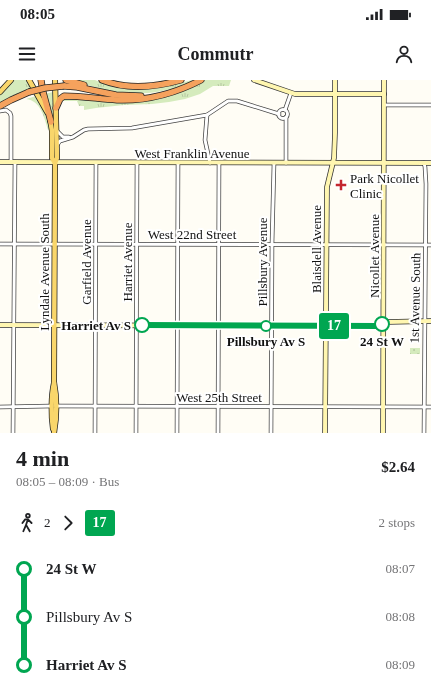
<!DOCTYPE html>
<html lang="en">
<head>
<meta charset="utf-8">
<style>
  body { margin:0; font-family:Georgia,serif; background:#f6f6f6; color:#202124; height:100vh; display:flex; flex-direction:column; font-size:15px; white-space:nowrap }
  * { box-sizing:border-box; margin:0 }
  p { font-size:13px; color:#757577 }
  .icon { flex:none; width:22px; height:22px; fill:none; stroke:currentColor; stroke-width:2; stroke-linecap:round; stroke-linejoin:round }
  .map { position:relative; height:353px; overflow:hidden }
  .details { display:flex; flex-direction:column; background:#fff; flex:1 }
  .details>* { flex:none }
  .badge { padding:0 8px; border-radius:3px; font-size:14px; line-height:26px }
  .map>.badge { position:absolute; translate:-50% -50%; box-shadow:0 0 0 2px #fff }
  .legs { display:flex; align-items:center; gap:6px; height:44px; padding:0 16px; font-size:13px }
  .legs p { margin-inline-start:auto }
  .summary { display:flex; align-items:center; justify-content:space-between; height:68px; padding:0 16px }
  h1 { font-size:22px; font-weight:700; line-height:30px }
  ul { padding:0 16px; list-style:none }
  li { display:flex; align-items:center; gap:14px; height:48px; font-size:15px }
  li i { display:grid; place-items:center; width:6px; height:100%; margin:0 5px; background:currentColor }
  li i::after { content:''; width:10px; height:10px; margin:-5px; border:3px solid; border-radius:50%; background:#fff }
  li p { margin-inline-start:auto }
  li:first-child i { background:linear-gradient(#0000 50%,currentColor 0) }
  li:last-child i { background:linear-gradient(currentColor 50%,#0000 0) }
  .status { display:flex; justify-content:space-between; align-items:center; height:28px; padding:0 20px; background:#fff; direction:ltr }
  .status svg { height:11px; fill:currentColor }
  header { display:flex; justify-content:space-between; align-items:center; height:52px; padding:0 16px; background:#fff; font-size:18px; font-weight:700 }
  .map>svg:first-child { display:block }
</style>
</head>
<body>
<div class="status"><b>08:05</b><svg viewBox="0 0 49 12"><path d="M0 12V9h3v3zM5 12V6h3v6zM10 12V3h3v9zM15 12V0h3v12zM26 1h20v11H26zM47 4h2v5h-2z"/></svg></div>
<header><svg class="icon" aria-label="menu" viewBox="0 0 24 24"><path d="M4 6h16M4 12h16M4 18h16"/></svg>Commutr<svg class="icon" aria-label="person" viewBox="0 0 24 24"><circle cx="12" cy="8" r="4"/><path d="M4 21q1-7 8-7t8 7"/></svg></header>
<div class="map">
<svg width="431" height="353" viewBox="0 0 431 353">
  <defs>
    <pattern id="grass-tufts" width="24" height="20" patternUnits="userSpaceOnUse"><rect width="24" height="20" fill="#d5ebbd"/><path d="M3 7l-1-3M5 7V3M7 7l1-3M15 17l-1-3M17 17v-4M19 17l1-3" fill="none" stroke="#b6c8a1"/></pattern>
    <pattern id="garden-dots" width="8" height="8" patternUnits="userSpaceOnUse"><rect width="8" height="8" fill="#d5ebbd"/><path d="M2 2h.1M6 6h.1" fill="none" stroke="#b6c8a1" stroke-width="1.8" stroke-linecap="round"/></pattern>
  </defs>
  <rect width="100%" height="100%" fill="#fffdf5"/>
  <g fill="url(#grass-tufts)">
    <path d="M13,0H27L32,9L14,15L0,23V14Z"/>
    <path d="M69,0H95L107,5L118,8L137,9L158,8L173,5L192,0L193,1C170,12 141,16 117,12C101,9 85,4 69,0Z"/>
    <path d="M205,0H231L229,6H213L200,14L185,19L169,22L152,24L124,25L96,28L84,30V26H79L77,21H61L63,18L129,21L196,5Z"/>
    <path d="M53,12L54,52L44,14Z"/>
    <path d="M36,16L46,35L49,41L50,49L48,50C44,37 41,21 26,19Z"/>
  </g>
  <rect fill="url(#garden-dots)" x="410" y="268" width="10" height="6"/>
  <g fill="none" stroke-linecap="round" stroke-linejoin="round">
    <g stroke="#444" stroke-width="4.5">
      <g id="street">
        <path d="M384,25H431"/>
        <circle cx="283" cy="34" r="4.5"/>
        <path d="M285,30L291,13"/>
        <path d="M0,31L6,30L10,33L11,36V82"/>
        <path d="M207,35L205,60L210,83"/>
        <path d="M286,37V83"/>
        <path d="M57,51L63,57H69"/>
        <path d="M57,65L60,61L73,57L84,50L88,49L132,48L207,35L228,21H237L279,34"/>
        <path d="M424,83L425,87L426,104L424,353"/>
        <path d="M0,164L431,165"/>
        <path d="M56,326L431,327"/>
        <path d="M0,327L52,326"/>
        <path d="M13,353L15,82"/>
        <path d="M95,353L96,83"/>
        <path d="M136,353L137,83"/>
        <path d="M177,353L178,83"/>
        <path d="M218,353L219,83"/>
        <path d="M271,353L272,164L274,83"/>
      </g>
    </g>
    <g stroke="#333" stroke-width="5.5">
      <g id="secondary">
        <path d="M254,0L295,14H384"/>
        <path d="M0,82L431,83"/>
        <path d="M0,245L379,246L387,242L431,241"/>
        <path d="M325,353L327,107L334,78L335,53V0"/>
        <path d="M383,353L384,0"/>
      </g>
    </g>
    <g stroke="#222" stroke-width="6">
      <g id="primary">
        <path d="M29,0L47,32"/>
        <path d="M0,12L11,0"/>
        <path d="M50,39L52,51V78L55,83"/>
        <path d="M53,349C51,336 51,316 54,303"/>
        <path d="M54,353C57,336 57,318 54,302L55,83L57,78L55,0"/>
      </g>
    </g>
    <g stroke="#222" stroke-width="7">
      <g id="highway">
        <path d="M41,0L43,12L51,42"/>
        <path d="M66,0L84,5"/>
        <path d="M102,0C127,10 156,7 181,0"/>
        <path d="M64,6L77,7L116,15L141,16"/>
        <path d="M0,26L11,20L29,12"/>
        <path d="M56,28L60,19L64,16C82,16 99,19 117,20C146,21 176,13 201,0"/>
      </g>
    </g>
    <use href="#street" stroke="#fff" stroke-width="3"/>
    <use href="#secondary" stroke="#fff6b0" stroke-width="4"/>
    <use href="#primary" stroke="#f9d66b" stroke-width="4.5"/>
    <use href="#highway" stroke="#f5a25d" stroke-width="5.5"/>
    <g stroke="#222" stroke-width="7" stroke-linecap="butt">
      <path id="highway-bridge" d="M29,12L45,8L64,6"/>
    </g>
    <use href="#highway-bridge" stroke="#f5a25d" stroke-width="5.5"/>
  </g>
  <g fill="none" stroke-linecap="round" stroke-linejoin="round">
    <g stroke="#fff" stroke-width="9">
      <path id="line-1" d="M142,245L379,246L382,244"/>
    </g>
    <use href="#line-1" stroke="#00a651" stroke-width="6"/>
  </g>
  <path fill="#c4262e" stroke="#fff" stroke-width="1.5" d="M339 99h4v4h4v4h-4v4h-4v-4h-4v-4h4z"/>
  <g fill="#fff" stroke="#00a651" stroke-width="2">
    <circle cx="382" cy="244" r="7"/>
    <circle cx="142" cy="245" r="7"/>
    <circle cx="266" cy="246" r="5"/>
  </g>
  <g text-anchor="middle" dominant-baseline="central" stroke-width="4" stroke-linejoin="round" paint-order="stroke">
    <g font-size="13" fill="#111" stroke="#fff">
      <text x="192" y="73">West Franklin Avenue</text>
      <text x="192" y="154">West 22nd Street</text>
      <text transform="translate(316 169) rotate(-90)">Blaisdell Avenue</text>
      <text transform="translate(374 176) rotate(-90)">Nicollet Avenue</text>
      <text transform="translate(86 182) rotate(-90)">Garfield Avenue</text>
      <text transform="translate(127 182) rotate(-90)">Harriet Avenue</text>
      <text transform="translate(262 182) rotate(-90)">Pillsbury Avenue</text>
      <text transform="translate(44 192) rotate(-90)">Lyndale Avenue South</text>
      <text transform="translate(415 218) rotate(-89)">1st Avenue South</text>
      <text x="219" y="317">West 25th Street</text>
    </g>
    <g font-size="13" fill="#111" stroke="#fff" text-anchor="start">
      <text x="350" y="98">Park Nicollet<tspan x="350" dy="15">Clinic</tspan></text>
    </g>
    <g font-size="13" font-weight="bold" fill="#111" stroke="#fff">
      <text x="131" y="245" text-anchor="end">Harriet Av S</text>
      <text x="266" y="261">Pillsbury Av S</text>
      <text x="382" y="261">24 St W</text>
    </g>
  </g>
</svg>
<b class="badge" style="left:334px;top:246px;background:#00a651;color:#fff">17</b>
</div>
<section class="details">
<div class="summary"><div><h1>4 min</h1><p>08:05 – 08:09 · Bus</p></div><b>$2.64</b></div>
<div class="legs"><svg class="icon" aria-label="walk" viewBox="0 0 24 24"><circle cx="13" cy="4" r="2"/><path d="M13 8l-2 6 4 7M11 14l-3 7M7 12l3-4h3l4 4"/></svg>2<svg class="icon" aria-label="forward" viewBox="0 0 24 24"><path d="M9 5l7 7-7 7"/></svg><b class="badge" style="background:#00a651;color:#fff">17</b><p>2 stops</p></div>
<ul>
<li><i style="color:#00a651"></i><b>24 St W</b><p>08:07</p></li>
<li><i style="color:#00a651"></i><span>Pillsbury Av S</span><p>08:08</p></li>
<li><i style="color:#00a651"></i><b>Harriet Av S</b><p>08:09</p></li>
</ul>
</section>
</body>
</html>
